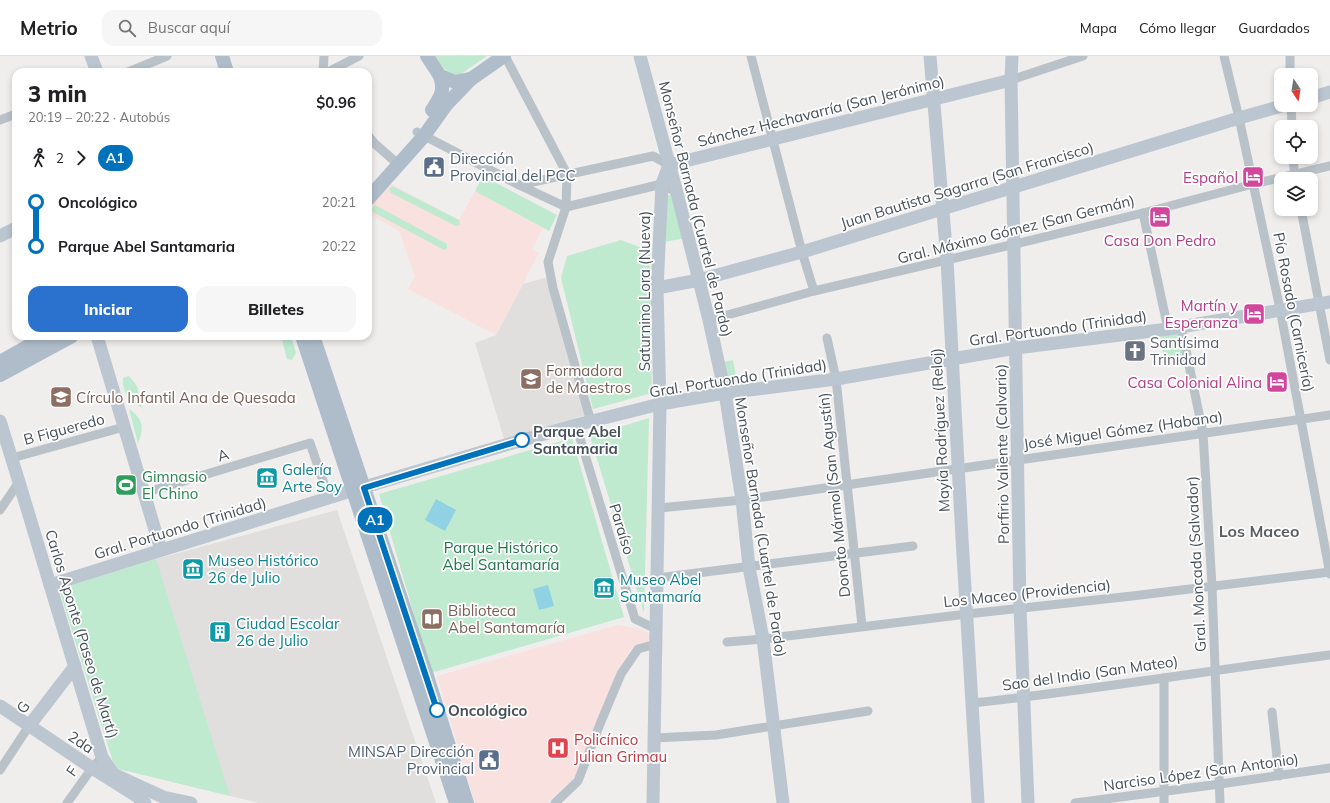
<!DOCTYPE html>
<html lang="es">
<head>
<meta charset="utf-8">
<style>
  body { margin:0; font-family:Mulish,sans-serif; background:#f6f6f6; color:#202124; height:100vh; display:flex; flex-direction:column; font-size:15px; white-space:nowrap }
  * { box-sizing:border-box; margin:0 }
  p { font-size:13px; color:#757577 }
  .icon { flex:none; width:22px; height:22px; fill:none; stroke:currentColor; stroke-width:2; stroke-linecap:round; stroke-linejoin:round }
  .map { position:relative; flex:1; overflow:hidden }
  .side { position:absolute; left:12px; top:12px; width:360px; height:272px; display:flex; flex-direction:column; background:#fff; border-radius:12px; box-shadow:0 2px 6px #0003 }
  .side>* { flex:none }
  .badge { padding:0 8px; border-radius:13px; font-size:14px; line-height:26px }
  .needle { width:26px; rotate:168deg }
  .fabs { position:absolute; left:1274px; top:12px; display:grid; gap:8px }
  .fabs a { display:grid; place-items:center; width:44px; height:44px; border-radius:8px; background:#fff; box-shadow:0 2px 6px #0003; font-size:20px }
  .map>.badge { position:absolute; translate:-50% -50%; box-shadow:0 0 0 2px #fff }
  .legs { display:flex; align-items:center; gap:6px; height:44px; padding:0 16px; font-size:13px }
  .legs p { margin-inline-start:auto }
  .overview { display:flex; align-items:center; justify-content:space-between; height:68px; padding:0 16px }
  h1 { font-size:22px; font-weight:800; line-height:30px }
  .primary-button { display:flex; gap:8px; margin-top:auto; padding:8px 16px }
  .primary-button a { flex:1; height:46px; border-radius:12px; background:#2a72cd; color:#fff; font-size:16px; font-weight:800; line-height:46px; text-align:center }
  .primary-button a+a { background:#f6f6f6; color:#202124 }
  ul { padding:0 16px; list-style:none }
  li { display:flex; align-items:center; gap:14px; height:44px; font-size:15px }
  li i { display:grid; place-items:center; width:6px; height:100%; margin:0 5px; background:currentColor }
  li i::after { content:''; width:10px; height:10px; margin:-5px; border:3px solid; border-radius:50%; background:#fff }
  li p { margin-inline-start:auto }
  li:first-child i { background:linear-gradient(#0000 50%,currentColor 0) }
  li:last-child i { background:linear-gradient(currentColor 50%,#0000 0) }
  header { display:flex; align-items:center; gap:24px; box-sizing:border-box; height:56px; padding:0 20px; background:#fff; border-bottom:1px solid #e0e0e0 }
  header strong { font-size:19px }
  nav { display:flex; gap:22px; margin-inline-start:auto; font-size:14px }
  .search { width:280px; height:36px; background:#f6f6f6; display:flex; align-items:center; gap:10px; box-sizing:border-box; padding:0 14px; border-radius:12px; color:#757577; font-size:15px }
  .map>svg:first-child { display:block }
</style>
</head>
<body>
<header>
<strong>Metrio</strong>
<div class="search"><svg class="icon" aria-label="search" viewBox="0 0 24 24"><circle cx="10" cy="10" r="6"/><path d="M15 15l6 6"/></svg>Buscar aquí</div>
<nav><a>Mapa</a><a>Cómo llegar</a><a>Guardados</a></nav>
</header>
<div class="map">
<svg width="1330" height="747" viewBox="0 0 1330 747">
  <rect width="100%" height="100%" fill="#f0eded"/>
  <g fill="#e1dede">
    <path d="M548,221L586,359L504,383L475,287L496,279L523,228Z"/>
    <path d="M337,454L436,747H259L115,712L59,533L156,503Z"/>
  </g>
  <g fill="#f8e1df">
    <path d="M391,128L459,164L475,135L543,172L532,193L539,197L496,279L408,233L415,221L399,175L368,157V152Z"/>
    <path d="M618,569L639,573L651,578V585L632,591L616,619L574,722L547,747H475L437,620Z"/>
  </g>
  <g fill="#bfeacf">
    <path d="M436,0H487L461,18C448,22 442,10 436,0Z"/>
    <path d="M483,120L557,159L549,175L475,135Z"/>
    <path d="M392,130L459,164L460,169L456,170L391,137L389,133Z"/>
    <path d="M668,139H673L686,182L664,186L666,141Z"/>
    <path d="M374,150H377L447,188V193L444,194L373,156L372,153Z"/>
    <path d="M621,184L650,195L652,337L593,353L561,222L567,200Z"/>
    <path d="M1180,274L1184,302L1164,305L1160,277Z"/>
    <path d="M281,280H291L296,297L292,304L287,303Z"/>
    <path d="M733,304L737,325L730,327L727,324L723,306Z"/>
    <path d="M129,320L137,330L142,352C132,345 121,337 123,322Z"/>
    <path d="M129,353C144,364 144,371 138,388Z"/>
    <path d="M649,362L644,557L590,380Z"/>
    <path d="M572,382L624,561L431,617L379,438Z"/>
    <path d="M156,503L230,740L115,712L59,533Z"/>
  </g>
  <g fill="#90d2e3">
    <path d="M436,443L456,454L445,475L425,464Z"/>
    <path d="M548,529L554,550L539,554L533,533Z"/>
  </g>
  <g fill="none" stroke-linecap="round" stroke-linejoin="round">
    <g stroke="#bac2c9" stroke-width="9">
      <path d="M505,0L567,118L566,151L548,206L553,232L591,366"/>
      <path d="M751,0L802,196L814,235"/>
      <path d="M1224,0L1239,62L1280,253L1330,518"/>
      <path d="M1290,0V19"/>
      <path d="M128,16L167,0"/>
      <path d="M323,16L324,0"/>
      <path d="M328,16L359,0"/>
      <path d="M1011,24L1083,0"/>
      <path d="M1291,49L1292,71"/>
      <path d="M0,64L16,58"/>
      <path d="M417,76L519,129L566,151L662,128L677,137"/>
      <path d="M368,79L374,87L399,109"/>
      <path d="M1293,101L1295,123"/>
      <path d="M519,129L653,100L669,109"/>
      <path d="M1301,153L1330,304"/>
      <path d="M1143,157L1168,273"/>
      <path d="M709,264L814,235L1015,188L1143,157L1253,128L1330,110"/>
      <path d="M1181,270L1203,377L1212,530L1220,747"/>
      <path d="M827,282L836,323L862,570"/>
      <path d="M576,369L635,563L656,573"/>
      <path d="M12,402L124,371"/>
      <path d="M144,437L310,387L329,442"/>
      <path d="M659,452L742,444L1330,359"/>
      <path d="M0,454L19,426"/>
      <path d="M657,522L913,490"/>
      <path d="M727,586L763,583L967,558L1132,540L1330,516"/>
      <path d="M973,647C1092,634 1211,614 1330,599"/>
      <path d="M1272,656L1279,720"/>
      <path d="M654,682L716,679L868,655"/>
      <path d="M0,714L29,670"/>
      <path d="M67,747L92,712L102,701"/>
      <path d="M555,747L578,725L600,668L621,618L638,593L656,588"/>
      <path d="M1075,747L1220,728L1330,712"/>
      <path d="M1164,747V622"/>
    </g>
    <g stroke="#bcc6d0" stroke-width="13">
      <path d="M91,0L97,16"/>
      <path d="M640,0L677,137L709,264L725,337L742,444L749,511L763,583L783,747"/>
      <path d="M930,0L947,204L962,482L978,747"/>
      <path d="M1012,0L1011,24L1020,552L1028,747"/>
      <path d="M1311,42L1330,36"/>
      <path d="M0,180L16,172"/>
      <path d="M657,232L699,224L802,196L1239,62L1285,49"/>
      <path d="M97,280L161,494"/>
      <path d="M0,365L19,426L102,701L113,718L163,741L191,747"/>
      <path d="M50,529L341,438L502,390L576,369L660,348L725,337L836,323L1016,292L1168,273L1330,246"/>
      <path d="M0,650L92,712L135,739L145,747"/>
      <path d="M29,670L75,610"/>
      <path d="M653,747L660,348L657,232L662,128L669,109L1011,24"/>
    </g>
    <g stroke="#afbdca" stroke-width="14">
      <path d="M222,0L227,16"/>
      <path d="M427,0L440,20L455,26L471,23"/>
      <path d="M432,54C441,40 445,36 440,20"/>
      <path d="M368,143L424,80L446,49L471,23L504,0"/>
      <path d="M302,280L456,747"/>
      <path d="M313,280L427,620L467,747"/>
      <path d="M0,306L46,280"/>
      <path d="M0,319L72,280"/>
    </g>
  </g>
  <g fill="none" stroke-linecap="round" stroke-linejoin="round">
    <g stroke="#fff" stroke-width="9">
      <path id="line-1" d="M437,654L364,432L522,384"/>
    </g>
    <use href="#line-1" stroke="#0072bc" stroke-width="6"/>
  </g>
  <defs>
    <g id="civic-square" transform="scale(1.15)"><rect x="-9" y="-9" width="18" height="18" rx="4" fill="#5c6f8a" stroke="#fff"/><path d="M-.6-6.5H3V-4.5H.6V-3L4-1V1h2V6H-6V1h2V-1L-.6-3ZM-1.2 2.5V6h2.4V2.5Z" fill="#fff"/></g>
    <g id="hotel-square" transform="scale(1.15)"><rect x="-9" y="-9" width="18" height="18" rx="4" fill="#d1479c" stroke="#fff"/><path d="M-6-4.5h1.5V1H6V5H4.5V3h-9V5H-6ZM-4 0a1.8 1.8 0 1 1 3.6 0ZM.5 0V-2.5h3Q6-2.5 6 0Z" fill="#fff"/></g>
    <g id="church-square" transform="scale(1.15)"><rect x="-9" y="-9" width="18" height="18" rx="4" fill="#6b7280" stroke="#fff"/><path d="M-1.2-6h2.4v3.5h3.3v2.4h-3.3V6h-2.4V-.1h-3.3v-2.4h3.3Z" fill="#fff"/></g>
    <g id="university-square" transform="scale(1.15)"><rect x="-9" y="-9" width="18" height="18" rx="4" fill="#8d6e63" stroke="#fff"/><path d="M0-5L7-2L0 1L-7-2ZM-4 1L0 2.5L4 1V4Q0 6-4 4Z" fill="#fff"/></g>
    <g id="school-square" transform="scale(1.15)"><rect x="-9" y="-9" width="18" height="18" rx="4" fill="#8d6e63" stroke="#fff"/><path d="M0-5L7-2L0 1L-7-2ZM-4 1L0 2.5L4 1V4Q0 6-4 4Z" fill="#fff"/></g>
    <g id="museum-square" transform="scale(1.15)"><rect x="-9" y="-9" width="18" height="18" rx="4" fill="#0f9aa8" stroke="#fff"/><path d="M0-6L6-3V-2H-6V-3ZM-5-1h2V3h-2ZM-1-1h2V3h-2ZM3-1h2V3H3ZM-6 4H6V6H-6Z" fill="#fff"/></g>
    <g id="stadium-square" transform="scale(1.15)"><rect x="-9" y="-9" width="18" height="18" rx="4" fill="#2e9e5b" stroke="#fff"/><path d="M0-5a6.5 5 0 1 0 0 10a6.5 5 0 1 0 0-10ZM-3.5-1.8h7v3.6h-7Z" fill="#fff"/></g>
    <g id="library-square" transform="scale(1.15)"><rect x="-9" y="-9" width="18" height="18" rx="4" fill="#8d6e63" stroke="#fff"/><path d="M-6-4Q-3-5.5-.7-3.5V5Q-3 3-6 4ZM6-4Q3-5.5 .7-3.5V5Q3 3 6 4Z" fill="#fff"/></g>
    <g id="building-square" transform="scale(1.15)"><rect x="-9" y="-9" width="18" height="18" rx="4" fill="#0f9aa8" stroke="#fff"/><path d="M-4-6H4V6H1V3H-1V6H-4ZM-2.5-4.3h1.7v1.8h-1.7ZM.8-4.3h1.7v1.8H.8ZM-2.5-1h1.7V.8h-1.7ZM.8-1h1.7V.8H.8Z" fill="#fff"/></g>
    <g id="hospital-square" transform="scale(1.15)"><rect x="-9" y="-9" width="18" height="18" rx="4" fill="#e0444e" stroke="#fff"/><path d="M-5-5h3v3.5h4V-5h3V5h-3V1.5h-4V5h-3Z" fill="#fff"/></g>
  </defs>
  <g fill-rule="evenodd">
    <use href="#civic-square" x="434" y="111"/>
    <use href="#hotel-square" x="1253" y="121"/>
    <use href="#hotel-square" x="1160" y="161"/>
    <use href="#hotel-square" x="1254" y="258"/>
    <use href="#church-square" x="1135" y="295"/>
    <use href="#university-square" x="531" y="323"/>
    <use href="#hotel-square" x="1277" y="326"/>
    <use href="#school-square" x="61" y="341"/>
    <use href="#museum-square" x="267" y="422"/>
    <use href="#stadium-square" x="126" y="429"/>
    <use href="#museum-square" x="193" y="513"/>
    <use href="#museum-square" x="604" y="532"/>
    <use href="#library-square" x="432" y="563"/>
    <use href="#building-square" x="220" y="576"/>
    <use href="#hospital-square" x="558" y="692"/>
    <use href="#civic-square" x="489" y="704"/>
  </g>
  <g fill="#fff" stroke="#0072bc" stroke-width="2">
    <circle cx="522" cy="384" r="7"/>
    <circle cx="437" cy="654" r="7"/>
  </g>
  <g text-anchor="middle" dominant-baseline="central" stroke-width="3.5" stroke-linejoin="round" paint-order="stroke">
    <g font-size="15" fill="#475159" stroke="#fff">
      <text transform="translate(821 55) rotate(-14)">Sánchez Hechavarría (San Jerónimo)</text>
      <text transform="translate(967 129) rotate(-17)">Juan Bautista Sagarra (San Francisco)</text>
      <text transform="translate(696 153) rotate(76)">Monseñor Barnada (Cuartel de Pardo)</text>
      <text transform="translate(1016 173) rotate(-14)">Gral. Máximo Gómez (San Germán)</text>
      <text transform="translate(644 235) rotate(-90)">Saturnino Lora (Nueva)</text>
      <text transform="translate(1294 256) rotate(79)">Pío Rosado (Carnicería)</text>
      <text transform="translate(1058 272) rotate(-8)">Gral. Portuondo (Trinidad)</text>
      <text transform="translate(738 322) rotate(-9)">Gral. Portuondo (Trinidad)</text>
      <text transform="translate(64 373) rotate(-15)">B Figueredo</text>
      <text transform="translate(940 374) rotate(-93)">Mayía Rodríguez (Reloj)</text>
      <text transform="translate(1123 374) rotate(-8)">José Miguel Gómez (Habana)</text>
      <text transform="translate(1002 398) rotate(-91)">Porfirio Valiente (Calvario)</text>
      <text transform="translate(223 399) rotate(-17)">A</text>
      <text transform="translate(834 439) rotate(-96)">Donato Mármol (San Agustín)</text>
      <text transform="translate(761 471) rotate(81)">Monseñor Barnada (Cuartel de Pardo)</text>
      <text transform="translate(180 472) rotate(-17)">Gral. Portuondo (Trinidad)</text>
      <text transform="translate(622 473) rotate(73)">Paraíso</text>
      <text transform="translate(1196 508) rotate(-93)">Gral. Moncada (Salvador)</text>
      <text transform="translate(1027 537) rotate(-6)">Los Maceo (Providencia)</text>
      <text transform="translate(82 578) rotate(73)">Carlos Aponte (Paseo de Martí)</text>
      <text transform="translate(1090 617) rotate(-8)">Sao del Indio (San Mateo)</text>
      <text transform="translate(23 651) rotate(-53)">G</text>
      <text transform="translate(81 686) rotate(34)">2da</text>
      <text transform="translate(72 715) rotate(-55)">F</text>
      <text transform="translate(1201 716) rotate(-8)">Narciso López (San Antonio)</text>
    </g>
    <g font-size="15" fill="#4e5e75" stroke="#fff" text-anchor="start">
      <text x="450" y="102">Dirección<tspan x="450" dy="17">Provincial del PCC</tspan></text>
      <text x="474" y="695" text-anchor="end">MINSAP Dirección<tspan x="474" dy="17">Provincial</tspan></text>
    </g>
    <g font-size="15" fill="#b23c85" stroke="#fff" text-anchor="end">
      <text x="1238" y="121">Español</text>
      <text x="1160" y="184" text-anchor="middle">Casa Don Pedro</text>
      <text x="1238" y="249">Martín y<tspan x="1238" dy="17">Esperanza</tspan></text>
      <text x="1262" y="326">Casa Colonial Alina</text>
    </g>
    <g font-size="15" fill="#5b616d" stroke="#fff" text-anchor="start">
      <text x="1150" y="286">Santísima<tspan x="1150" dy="17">Trinidad</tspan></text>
    </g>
    <g font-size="15" fill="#785e54" stroke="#fff" text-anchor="start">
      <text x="546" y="314">Formadora<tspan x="546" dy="17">de Maestros</tspan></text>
      <text x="76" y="341">Círculo Infantil Ana de Quesada</text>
      <text x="448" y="554">Biblioteca<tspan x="448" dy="17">Abel Santamaría</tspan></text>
    </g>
    <g font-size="15" font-weight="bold" fill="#475159" stroke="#fff" text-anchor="start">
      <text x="533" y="375">Parque Abel<tspan x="533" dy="17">Santamaria</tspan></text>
      <text x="448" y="654">Oncológico</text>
    </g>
    <g font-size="15" fill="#0d838f" stroke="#fff" text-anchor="start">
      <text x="282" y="413">Galería<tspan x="282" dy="17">Arte Soy</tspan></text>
      <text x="208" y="504">Museo Histórico<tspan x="208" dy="17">26 de Julio</tspan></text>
      <text x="620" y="523">Museo Abel<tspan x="620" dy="17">Santamaría</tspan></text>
      <text x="236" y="567">Ciudad Escolar<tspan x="236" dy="17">26 de Julio</tspan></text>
    </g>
    <g font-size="15" fill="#27864d" stroke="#fff" text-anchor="start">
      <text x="142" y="420">Gimnasio<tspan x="142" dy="17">El Chino</tspan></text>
    </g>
    <g font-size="15" fill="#1f7348" stroke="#fff">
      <text x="501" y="491">Parque Histórico<tspan x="501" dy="17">Abel Santamaría</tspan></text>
    </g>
    <g font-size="15" fill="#be3a42" stroke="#fff" text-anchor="start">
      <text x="574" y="683">Policínico<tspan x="574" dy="17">Julian Grimau</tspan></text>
    </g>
    <g font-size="16" font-weight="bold" fill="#5b5e61" stroke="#fff">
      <text x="1259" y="475">Los Maceo</text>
    </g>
  </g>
</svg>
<div class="fabs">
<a><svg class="needle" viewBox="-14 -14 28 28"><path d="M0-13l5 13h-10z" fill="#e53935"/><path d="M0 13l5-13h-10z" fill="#757577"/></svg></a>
<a><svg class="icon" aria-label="locate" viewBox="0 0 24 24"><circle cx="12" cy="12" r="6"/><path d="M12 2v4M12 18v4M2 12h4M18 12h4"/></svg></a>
<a><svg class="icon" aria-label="layers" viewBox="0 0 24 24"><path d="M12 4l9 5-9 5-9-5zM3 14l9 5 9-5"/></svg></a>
</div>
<b class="badge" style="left:375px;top:464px;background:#0072bc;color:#fff">A1</b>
<section class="side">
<div class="overview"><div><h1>3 min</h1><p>20:19 – 20:22 · Autobús</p></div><b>$0.96</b></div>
<div class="legs"><svg class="icon" aria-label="walk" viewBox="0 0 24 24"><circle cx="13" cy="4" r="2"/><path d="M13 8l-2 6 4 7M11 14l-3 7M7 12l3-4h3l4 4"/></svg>2<svg class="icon" aria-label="forward" viewBox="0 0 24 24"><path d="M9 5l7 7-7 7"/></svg><b class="badge" style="background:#0072bc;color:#fff">A1</b></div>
<ul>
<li><i style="color:#0072bc"></i><b>Oncológico</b><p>20:21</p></li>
<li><i style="color:#0072bc"></i><b>Parque Abel Santamaria</b><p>20:22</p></li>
</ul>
<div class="primary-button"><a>Iniciar</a><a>Billetes</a></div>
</section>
</div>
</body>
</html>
